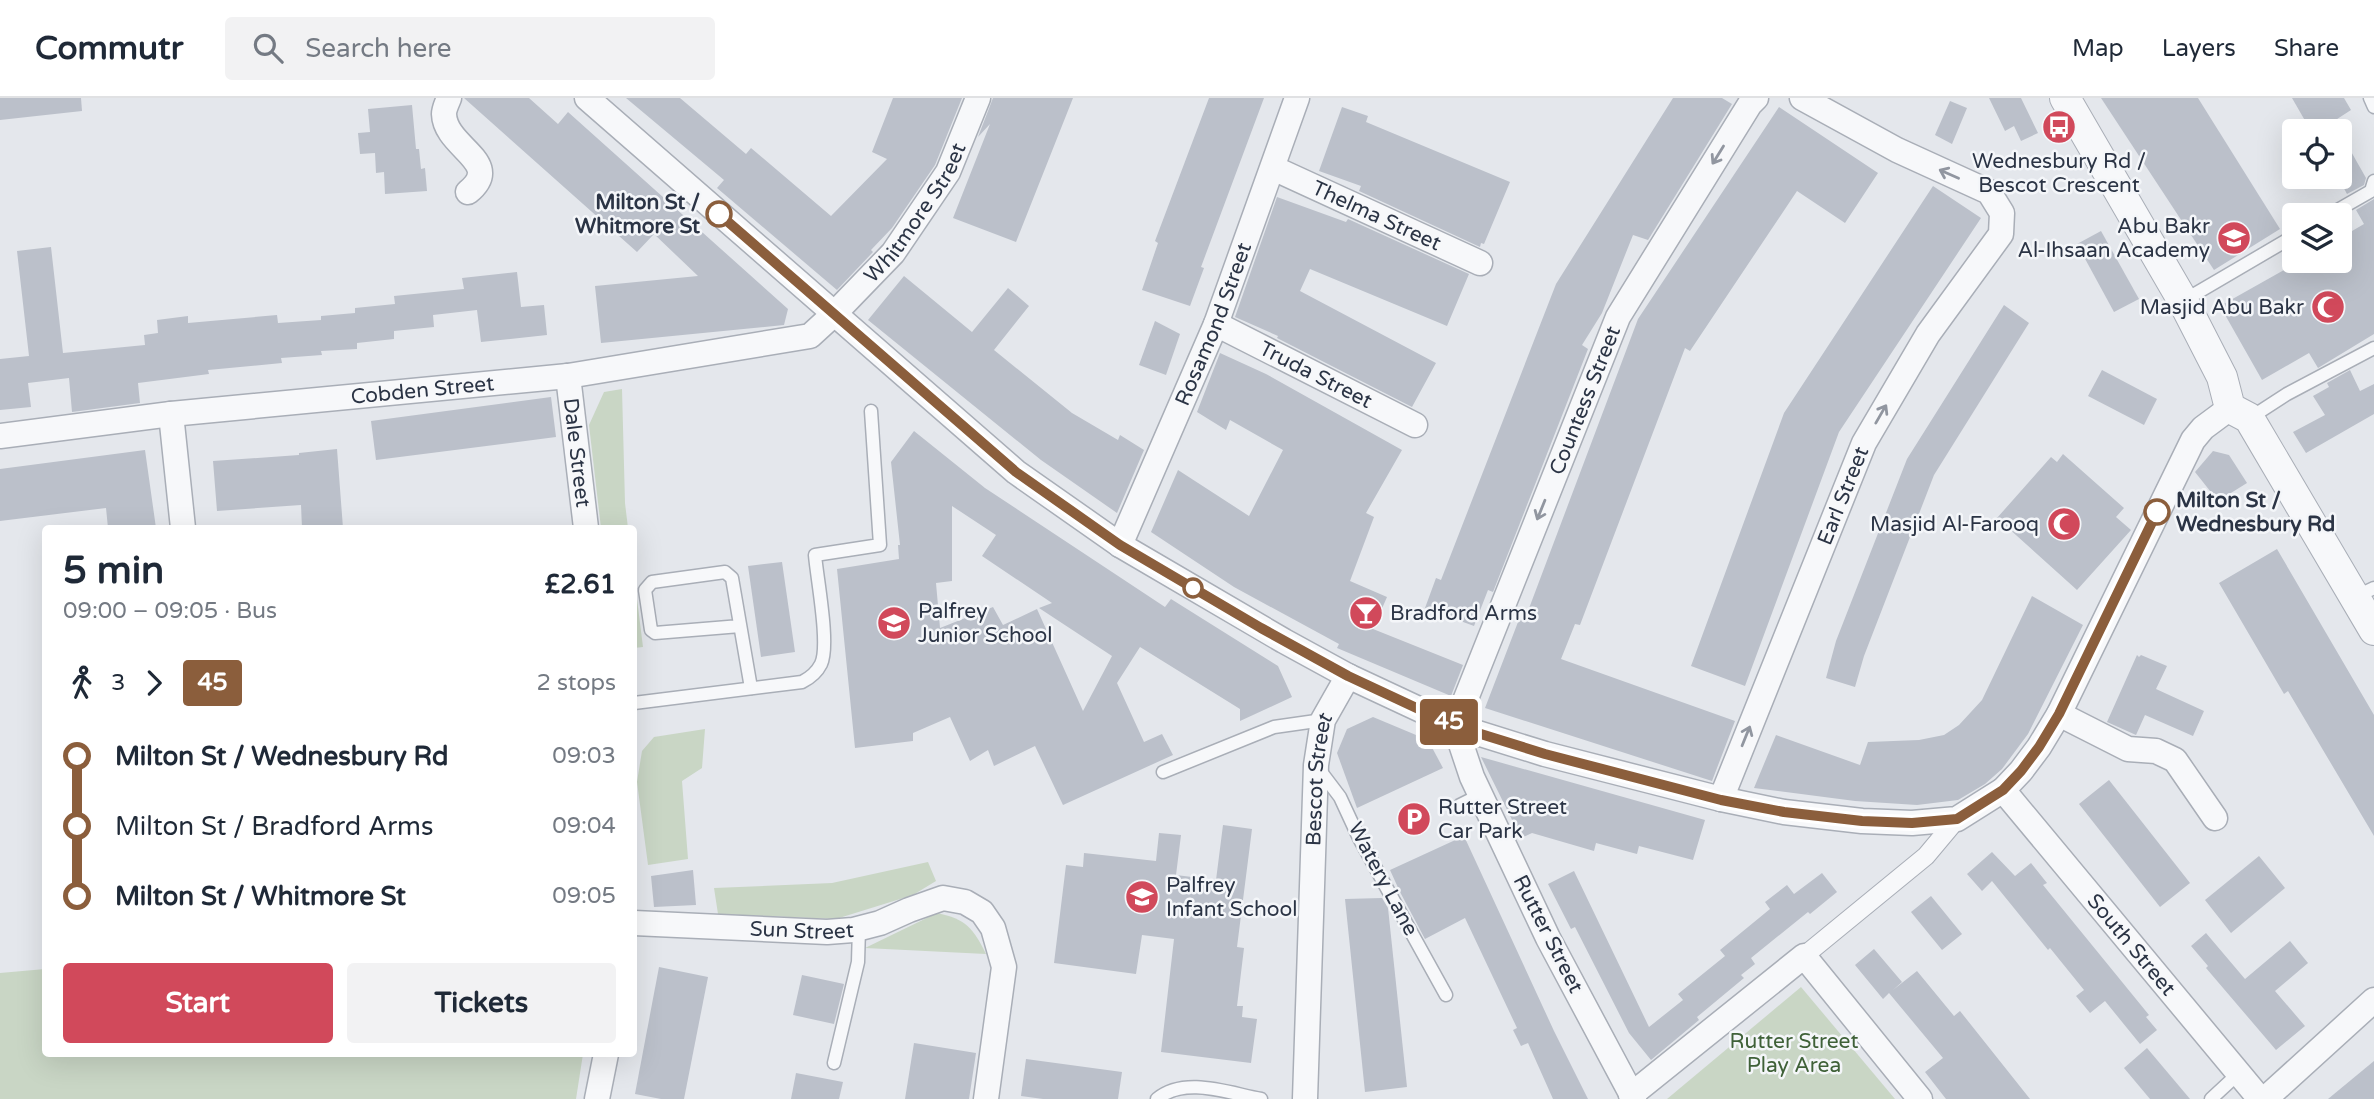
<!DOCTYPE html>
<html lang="en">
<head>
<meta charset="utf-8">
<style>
  body { margin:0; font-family:"Varela Round",sans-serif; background:#f2f2f3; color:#1f2937; height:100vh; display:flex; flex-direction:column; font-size:26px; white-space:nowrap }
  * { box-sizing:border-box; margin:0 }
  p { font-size:23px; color:#747a83 }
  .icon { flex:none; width:38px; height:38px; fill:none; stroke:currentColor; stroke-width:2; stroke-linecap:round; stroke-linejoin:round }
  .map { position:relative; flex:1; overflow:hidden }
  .details { position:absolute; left:42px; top:427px; width:595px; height:532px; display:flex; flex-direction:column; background:#fff; border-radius:7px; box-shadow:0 7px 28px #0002 }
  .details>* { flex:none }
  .badge { padding:0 14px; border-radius:5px; font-size:24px; line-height:46px }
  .controls { position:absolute; left:2282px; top:21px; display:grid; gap:14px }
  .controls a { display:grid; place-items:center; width:70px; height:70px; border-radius:7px; background:#fff; box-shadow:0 7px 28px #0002; font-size:35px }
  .map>.badge { position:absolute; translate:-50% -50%; box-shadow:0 0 0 4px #fff }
  .legs { display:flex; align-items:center; gap:10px; height:77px; padding:0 21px; font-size:23px }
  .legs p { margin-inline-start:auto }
  .headline { display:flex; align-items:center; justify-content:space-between; height:119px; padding:0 21px }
  h1 { font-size:38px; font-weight:800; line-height:52px }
  .action { display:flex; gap:14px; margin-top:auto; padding:14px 21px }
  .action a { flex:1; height:80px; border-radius:7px; background:#d1495b; color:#fff; font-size:28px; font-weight:800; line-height:80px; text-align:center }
  .action a+a { background:#f2f2f3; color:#1f2937 }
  ul { padding:0 21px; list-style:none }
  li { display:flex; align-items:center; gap:24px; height:70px; font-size:26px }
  li i { display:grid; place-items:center; width:10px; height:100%; margin:0 9px; background:currentColor }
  li i::after { content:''; width:18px; height:18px; margin:-9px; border:5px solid; border-radius:50%; background:#fff }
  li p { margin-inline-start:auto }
  li:first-child i { background:linear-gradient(#0000 50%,currentColor 0) }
  li:last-child i { background:linear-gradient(currentColor 50%,#0000 0) }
  header { display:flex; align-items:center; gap:42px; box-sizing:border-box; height:98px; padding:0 35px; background:#fff; border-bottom:2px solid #e0e1e3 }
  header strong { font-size:33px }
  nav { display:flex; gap:38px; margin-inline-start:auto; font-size:24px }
  .search { width:490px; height:63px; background:#f2f2f3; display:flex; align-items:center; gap:18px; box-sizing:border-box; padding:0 24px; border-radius:7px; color:#747a83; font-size:26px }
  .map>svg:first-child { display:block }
</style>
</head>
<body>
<header>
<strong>Commutr</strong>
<div class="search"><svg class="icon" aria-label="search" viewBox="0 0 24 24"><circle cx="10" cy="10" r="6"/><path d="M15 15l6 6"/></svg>Search here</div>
<nav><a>Map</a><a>Layers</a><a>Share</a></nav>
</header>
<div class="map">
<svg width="2374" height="1001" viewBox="0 0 2374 1001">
  <rect width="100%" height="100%" fill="#e4e7ec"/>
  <g fill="#c9d6c5">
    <path d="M622,291L625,405L628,430H601L589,327L604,294Z"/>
    <path d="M634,477L643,549L634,550Z"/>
    <path d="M705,631L702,670L682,683L688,761L648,767L637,684L642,653L654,639Z"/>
    <path d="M928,764L936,783L913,797L836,821L718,816L714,790L832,785Z"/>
    <path d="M937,815C966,821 973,830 986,856L865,850Z"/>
    <path d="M45,871L46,956H583L576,1001H0V875Z"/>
    <path d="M1801,889L1895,1001H1667Z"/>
  </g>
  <g fill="#bbc0ca" fill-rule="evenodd">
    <path d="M0,0H81L82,13L0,22Z"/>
    <path d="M464,0H529L558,26L568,14L788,211L784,227L601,245L595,188L698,178L654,136L637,154Z"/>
    <path d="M626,0H680L746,56L751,50L831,118L887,61L872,54L893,0H962L935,67L892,130L871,152L873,154L837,192L717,90L724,82Z"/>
    <path d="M993,0H1073L1016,144L953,120L990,26L978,39Z"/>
    <path d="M1209,0H1264L1201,169L1204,170L1190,208L1142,192L1158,145L1155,143Z"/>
    <path d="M1673,0H1722L1732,6L1648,142L1633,137L1602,215L1582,247L1588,251L1493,494L1488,492L1474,528L1425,510L1436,480L1441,482L1556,186Z"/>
    <path d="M1989,0H2021L2038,35L2021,43L2014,28L2005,33Z"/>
    <path d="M2101,0H2198L2280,131L2214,172Z"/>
    <path d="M2292,0H2344L2351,12L2334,23L2339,33H2311Z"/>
    <path d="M1950,3L1967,10L1952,46L1935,37Z"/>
    <path d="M412,7L416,51H419L421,71L425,70L427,93L385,96L384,74L376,75L375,55L360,56L358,35L370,34L368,11Z"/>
    <path d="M1342,9L1368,18L1366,24L1510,84L1484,146L1481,145L1480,149L1359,93L1361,88L1319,73Z"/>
    <path d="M1779,9L1878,75L1845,125L1797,93L1690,253L1685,250L1580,527L1575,526L1561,561L1735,623L1712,683L1485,610L1523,511L1528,513L1638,221Z"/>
    <path d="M2340,34L2366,80L2364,87L2347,96L2340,83Z"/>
    <path d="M1933,88L1981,120L1839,334L1745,588L1691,568L1784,315Z"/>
    <path d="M1277,99L1346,124L1348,121L1469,176L1447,228L1310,171L1300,193L1436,265L1412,309L1277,240L1278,238L1235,219Z"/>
    <path d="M2374,101V236L2318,270L2309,255L2262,282L2220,208L2300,163H2340V140L2364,126L2356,112Z"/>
    <path d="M2101,133L2139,201L2114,214L2077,146Z"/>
    <path d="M51,149L63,255L145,247L144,237L158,235L157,222L188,218V225L277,217L278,225L321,222V218L355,215V210L395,206L394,198L464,191L462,180L517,174L521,209L544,207L547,237L481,244L477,212L433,217L434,229L394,233V241L357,245V251L321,253L322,257L281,260L282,265L208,272L209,276L138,285L140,305L72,314L69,280L28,285L31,309L0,312V261L29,258L17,153Z"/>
    <path d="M904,178L972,234L1008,190L1029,208L994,252L1072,315L1118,342L1120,337L1144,352L1117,415L1041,362L868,222Z"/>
    <path d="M2004,207L2029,225L1934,377L1864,558L1855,589L1826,580L1836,543L1907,361Z"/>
    <path d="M1155,223L1180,236L1166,277L1139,267Z"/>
    <path d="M1220,255L1266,276L1402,352L1366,415L1374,419L1350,483L1387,499L1373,531L1463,567L1451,598L1337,550L1339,546L1234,489L1151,434L1178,372L1249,418L1283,352L1230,322L1226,332L1197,314Z"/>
    <path d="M2102,272L2157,301L2144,327L2088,298Z"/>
    <path d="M2350,272L2360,293L2374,286V316L2306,355L2293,334L2325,317L2313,298L2329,289L2327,285Z"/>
    <path d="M551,299L556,339L376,362L371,323Z"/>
    <path d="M914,333L985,390L1165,509L1171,501L1278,568L1292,599L1240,623V611L1140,549L1117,585L1144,644L1162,636L1173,657L1063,707L1035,648L994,668L988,652L970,663L950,619L913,635V643L855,650L837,471L899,461L898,447H900L891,364ZM952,408L996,437L982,458L1052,505L1039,510L1112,558L1083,613L1037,511L1003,527L993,509L940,530L936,485L952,483Z"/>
    <path d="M337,351L343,430H302L301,407L217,413L213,363L299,357V355Z"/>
    <path d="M145,352L156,430H108L106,410L0,423V371Z"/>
    <path d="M2213,353L2229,357L2247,385L2218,403L2195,374Z"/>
    <path d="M2063,356L2124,410L2116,419L2131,432L2077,492L1997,420L2051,359L2057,364Z"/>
    <path d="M2277,451L2374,617V738L2288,593L2284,596L2219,485Z"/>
    <path d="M782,464L795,554L761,559L748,468Z"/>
    <path d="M2032,498L2083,527L2028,636L2002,671L1985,686L1958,702L1917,707L1855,703L1754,690L1776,637L1860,667L1868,644L1919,642L1944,637L1959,627L1982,602Z"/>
    <path d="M2137,557L2139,559L2141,557L2167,568L2156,591L2204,613L2193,638L2145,617L2136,637L2107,624Z"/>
    <path d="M1373,619L1428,642L1443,670L1357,710L1337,655L1347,631Z"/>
    <path d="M1481,659L1705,722L1693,762L1639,748L1637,756L1596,745L1594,753L1532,735L1521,740Z"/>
    <path d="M2109,682L2190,785L2160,809L2079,706Z"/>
    <path d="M1223,727L1252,731L1237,849L1244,850L1237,908H1243L1242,919L1257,921L1251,965L1161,954L1174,841L1142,837L1136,876L1054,865L1066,767L1083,769L1084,755L1156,763L1159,735L1181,737L1176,777L1216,782Z"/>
    <path d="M1464,738L1554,933L1588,1001H1553L1528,945L1521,948L1513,932L1517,930L1465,820L1425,841L1400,794L1390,772Z"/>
    <path d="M1992,754L2015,778L2031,765L2047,785L2043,787L2149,917L2146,919L2157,932L2140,946L2105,903L2090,915L2076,898L2084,892L2050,850L2048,852L1992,783L1982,793L1967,776Z"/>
    <path d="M2259,758L2285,790L2231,835L2205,802Z"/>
    <path d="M693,772L696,807L654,809L651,778Z"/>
    <path d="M1574,773L1649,929L1683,902L1678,896L1725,858L1720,852L1770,811L1765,804L1787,787L1794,796L1822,775L1837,794L1810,816L1808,814L1751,860L1755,866L1741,877L1744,880L1697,919L1699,922L1651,962L1629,935L1575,829L1571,831L1548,786Z"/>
    <path d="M1931,798L1962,836L1942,852L1911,814Z"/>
    <path d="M1382,800L1388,810L1407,989L1365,994L1345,801Z"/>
    <path d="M2206,835L2245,881L2290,843L2308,865L2275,893L2305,928L2276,952L2206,870L2208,868L2191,848Z"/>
    <path d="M1874,851L1902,884L1893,892L1917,873L1954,918L1960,913L2030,1001H1946L1925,974L1943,960L1889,895L1883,901L1855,867Z"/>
    <path d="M659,869L708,879L684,1001H661L635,996Z"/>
    <path d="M802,877L844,886L834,926L793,917Z"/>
    <path d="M914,945L976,955L969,1001H905Z"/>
    <path d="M2147,950L2190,1001H2150L2124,970Z"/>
    <path d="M1026,961L1122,974L1118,1001H1043L1021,998Z"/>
    <path d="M2374,963V1001H2328Z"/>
    <path d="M796,975L843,984L839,1001H791Z"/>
  </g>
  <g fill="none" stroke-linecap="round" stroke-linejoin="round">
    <g stroke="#a9aeb7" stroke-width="15">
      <g id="service">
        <path d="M2370,0L2374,9"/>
        <path d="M2329,117L2371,93L2374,83"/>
        <path d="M2183,203L2294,138"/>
        <path d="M2250,320L2287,296L2374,250"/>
        <path d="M2355,499L2374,490"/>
        <path d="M740,528L655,535L651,532L645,492L652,484L725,474L732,480L751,590"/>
        <path d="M634,605L802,584C810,580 817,574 821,566C830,547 817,481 815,457L880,447L871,313"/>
        <path d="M1318,670L1340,699L1359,740L1446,897"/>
        <path d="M1163,674L1274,629L1323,622"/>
        <path d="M1460,707L1480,697"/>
        <path d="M834,965L858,864L859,830"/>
        <path d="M1157,1001C1185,978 1228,995 1261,1001"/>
        <path d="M2211,1001L2239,975"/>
      </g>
    </g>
    <g stroke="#a9aeb7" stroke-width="20">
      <path id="pedestrian" d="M1804,858L1926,758L1957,721"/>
    </g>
    <g stroke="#a9aeb7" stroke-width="27">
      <g id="minor">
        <path d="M449,0C447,5 444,11 444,16C445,50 505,64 468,94"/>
        <path d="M587,0L1016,374L1120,447L1284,543L1348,578L1455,628L1545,656L1721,701L1784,714L1862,723L1912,725L1957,721L2003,692L2021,673L2039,649L2059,616L2193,342L2203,330L2230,310"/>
        <path id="s1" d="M1273,70L1480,165"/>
        <path id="s2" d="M1216,226L1415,327"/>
        <path id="s3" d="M568,278L586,430"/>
        <path d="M171,316L183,430"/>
        <path id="s4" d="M0,338L171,316L568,278L810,238L834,216L893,155L948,74L978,0"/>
        <path id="s5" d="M1120,447L1216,226L1297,0"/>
        <path d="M2059,616L2128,651L2156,653L2175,662L2215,720"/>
        <path id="s6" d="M2003,692L2260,1001"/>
        <path id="s7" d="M1721,701L1864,345L1928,236L2001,136L2002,115L1989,94L1897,52L1802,0"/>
        <path id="s8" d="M634,825L827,834L853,832L880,825L909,812L943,800L965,804L982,814L993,830L1004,869L986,1001"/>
        <path d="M1631,997L1804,858L1920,1001"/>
        <path d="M597,1001L606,956"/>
        <path id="s9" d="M1305,1001L1316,667L1323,622L1348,578"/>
        <path id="s10" d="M1634,1001L1548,840L1472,679L1455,628L1618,219L1750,6L1756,0"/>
        <path d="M2265,1001L2374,902"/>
      </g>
    </g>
    <g stroke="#a9aeb7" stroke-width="32">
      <path id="tertiary" d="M2065,0L2183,203L2222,279L2230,310L2249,320L2374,532"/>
    </g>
    <use href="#service" stroke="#f7f8fa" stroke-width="12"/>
    <use href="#pedestrian" stroke="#f7f8fa" stroke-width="18"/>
    <use href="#minor" stroke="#f7f8fa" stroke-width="24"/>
    <use href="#tertiary" stroke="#f7f8fa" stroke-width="30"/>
  </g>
  <defs><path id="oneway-shaft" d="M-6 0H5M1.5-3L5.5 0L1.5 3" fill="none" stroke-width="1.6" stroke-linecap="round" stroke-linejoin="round" transform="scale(1.75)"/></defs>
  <g stroke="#9196a0">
    <use href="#oneway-shaft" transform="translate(1718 57) rotate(122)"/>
    <use href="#oneway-shaft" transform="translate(1949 76) rotate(-156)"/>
    <use href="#oneway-shaft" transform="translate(1881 316) rotate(-60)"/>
    <use href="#oneway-shaft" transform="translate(1541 412) rotate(112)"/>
    <use href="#oneway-shaft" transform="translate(1746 638) rotate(-68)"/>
  </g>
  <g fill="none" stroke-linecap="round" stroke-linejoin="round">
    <g stroke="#fff" stroke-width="16">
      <path id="line-1" d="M719,116L1016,374L1120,447L1261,530L1348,578L1455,628L1545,656L1721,702L1784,714L1862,723L1912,725L1957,721L2003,692L2021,673L2039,649L2059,616L2157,414"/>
    </g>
    <use href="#line-1" stroke="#8b5e3c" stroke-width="10"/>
  </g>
  <defs>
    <g id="bus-disc" transform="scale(1.75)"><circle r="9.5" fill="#d1495b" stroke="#f4f6f9"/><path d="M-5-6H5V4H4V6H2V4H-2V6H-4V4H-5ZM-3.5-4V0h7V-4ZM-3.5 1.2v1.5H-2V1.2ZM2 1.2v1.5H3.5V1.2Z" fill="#fff"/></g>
    <g id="school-disc" transform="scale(1.75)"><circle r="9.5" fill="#d1495b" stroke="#f4f6f9"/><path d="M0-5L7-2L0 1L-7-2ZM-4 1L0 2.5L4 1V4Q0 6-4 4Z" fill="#fff"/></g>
    <g id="mosque-disc" transform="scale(1.75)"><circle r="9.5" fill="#d1495b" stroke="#f4f6f9"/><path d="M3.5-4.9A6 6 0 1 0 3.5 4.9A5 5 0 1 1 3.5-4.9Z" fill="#fff"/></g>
    <g id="bar-disc" transform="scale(1.75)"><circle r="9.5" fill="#d1495b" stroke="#f4f6f9"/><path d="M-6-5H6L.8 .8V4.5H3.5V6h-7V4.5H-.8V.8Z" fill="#fff"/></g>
    <g id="parking-disc" transform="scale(1.75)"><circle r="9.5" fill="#d1495b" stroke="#f4f6f9"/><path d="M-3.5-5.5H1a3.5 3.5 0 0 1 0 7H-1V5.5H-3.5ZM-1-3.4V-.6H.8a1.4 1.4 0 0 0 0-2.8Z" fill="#fff"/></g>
  </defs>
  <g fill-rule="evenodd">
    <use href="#bus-disc" x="2059" y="29"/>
    <use href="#school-disc" x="2234" y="140"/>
    <use href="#mosque-disc" x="2328" y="209"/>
    <use href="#mosque-disc" x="2064" y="426"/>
    <use href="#bar-disc" x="1366" y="515"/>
    <use href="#school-disc" x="894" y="525"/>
    <use href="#parking-disc" x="1414" y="721"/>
    <use href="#school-disc" x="1142" y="799"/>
  </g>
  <g fill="#fff" stroke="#8b5e3c" stroke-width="3.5">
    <circle cx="719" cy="116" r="12"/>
    <circle cx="2157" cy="414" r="12"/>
    <circle cx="1193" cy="490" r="9"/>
  </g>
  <g text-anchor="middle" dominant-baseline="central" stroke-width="5" stroke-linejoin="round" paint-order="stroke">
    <g font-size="21" fill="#2b3445" stroke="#f4f6f9" text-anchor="start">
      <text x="2059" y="63" text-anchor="middle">Wednesbury Rd /<tspan x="2059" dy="24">Bescot Crescent</tspan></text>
      <text x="2210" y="128" text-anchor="end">Abu Bakr<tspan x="2210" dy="24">Al-Ihsaan Academy</tspan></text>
      <text x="2304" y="209" text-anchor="end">Masjid Abu Bakr</text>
      <text x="2039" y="426" text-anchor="end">Masjid Al-Farooq</text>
      <text x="918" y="513">Palfrey<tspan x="918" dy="24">Junior School</tspan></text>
      <text x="1390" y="515">Bradford Arms</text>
      <text x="1438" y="709">Rutter Street<tspan x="1438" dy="24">Car Park</tspan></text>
      <text x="1166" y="787">Palfrey<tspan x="1166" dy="24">Infant School</tspan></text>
    </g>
    <g font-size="21" font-weight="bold" fill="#2b3445" stroke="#f4f6f9" text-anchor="end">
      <text x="700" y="104">Milton St /<tspan x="700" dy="24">Whitmore St</tspan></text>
      <text x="2176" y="402" text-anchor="start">Milton St /<tspan x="2176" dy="24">Wednesbury Rd</tspan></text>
    </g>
    <g font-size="21" fill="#2b3445" stroke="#f4f6f9">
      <text stroke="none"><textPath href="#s4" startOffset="980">Whitmore Street</textPath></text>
      <text stroke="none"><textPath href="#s1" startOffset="114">Thelma Street</textPath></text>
      <text stroke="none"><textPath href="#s5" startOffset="240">Rosamond Street</textPath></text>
      <text stroke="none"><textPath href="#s2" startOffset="112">Truda Street</textPath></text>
      <text stroke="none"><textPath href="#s4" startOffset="425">Cobden Street</textPath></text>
      <text stroke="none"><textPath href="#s10" startOffset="765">Countess Street</textPath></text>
      <text stroke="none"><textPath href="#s3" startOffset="77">Dale Street</textPath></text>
      <text stroke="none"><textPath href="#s7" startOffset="327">Earl Street</textPath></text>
      <text stroke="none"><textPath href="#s9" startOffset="320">Bescot Street</textPath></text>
      <text transform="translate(1383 781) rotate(62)">Watery Lane</text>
      <text stroke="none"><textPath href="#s8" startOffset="168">Sun Street</textPath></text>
      <text transform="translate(1548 836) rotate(63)">Rutter Street</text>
      <text stroke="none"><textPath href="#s6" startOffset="201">South Street</textPath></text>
    </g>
    <g font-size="21" fill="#3f6138" stroke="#f4f6f9">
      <text x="1794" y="943">Rutter Street<tspan x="1794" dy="24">Play Area</tspan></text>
    </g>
  </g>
</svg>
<div class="controls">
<a><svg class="icon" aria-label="locate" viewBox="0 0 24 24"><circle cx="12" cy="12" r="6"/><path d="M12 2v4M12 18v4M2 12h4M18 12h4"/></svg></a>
<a><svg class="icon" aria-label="layers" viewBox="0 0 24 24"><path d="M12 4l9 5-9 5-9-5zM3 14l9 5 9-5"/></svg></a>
</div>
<b class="badge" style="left:1449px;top:624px;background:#8b5e3c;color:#fff">45</b>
<section class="details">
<div class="headline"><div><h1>5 min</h1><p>09:00 – 09:05 · Bus</p></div><b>£2.61</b></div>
<div class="legs"><svg class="icon" aria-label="walk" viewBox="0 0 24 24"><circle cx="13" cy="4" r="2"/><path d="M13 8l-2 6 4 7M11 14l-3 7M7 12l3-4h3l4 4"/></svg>3<svg class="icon" aria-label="forward" viewBox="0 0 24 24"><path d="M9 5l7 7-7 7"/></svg><b class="badge" style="background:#8b5e3c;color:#fff">45</b><p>2 stops</p></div>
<ul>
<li><i style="color:#8b5e3c"></i><b>Milton St / Wednesbury Rd</b><p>09:03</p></li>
<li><i style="color:#8b5e3c"></i><span>Milton St / Bradford Arms</span><p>09:04</p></li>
<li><i style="color:#8b5e3c"></i><b>Milton St / Whitmore St</b><p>09:05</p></li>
</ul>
<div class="action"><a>Start</a><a>Tickets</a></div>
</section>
</div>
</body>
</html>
